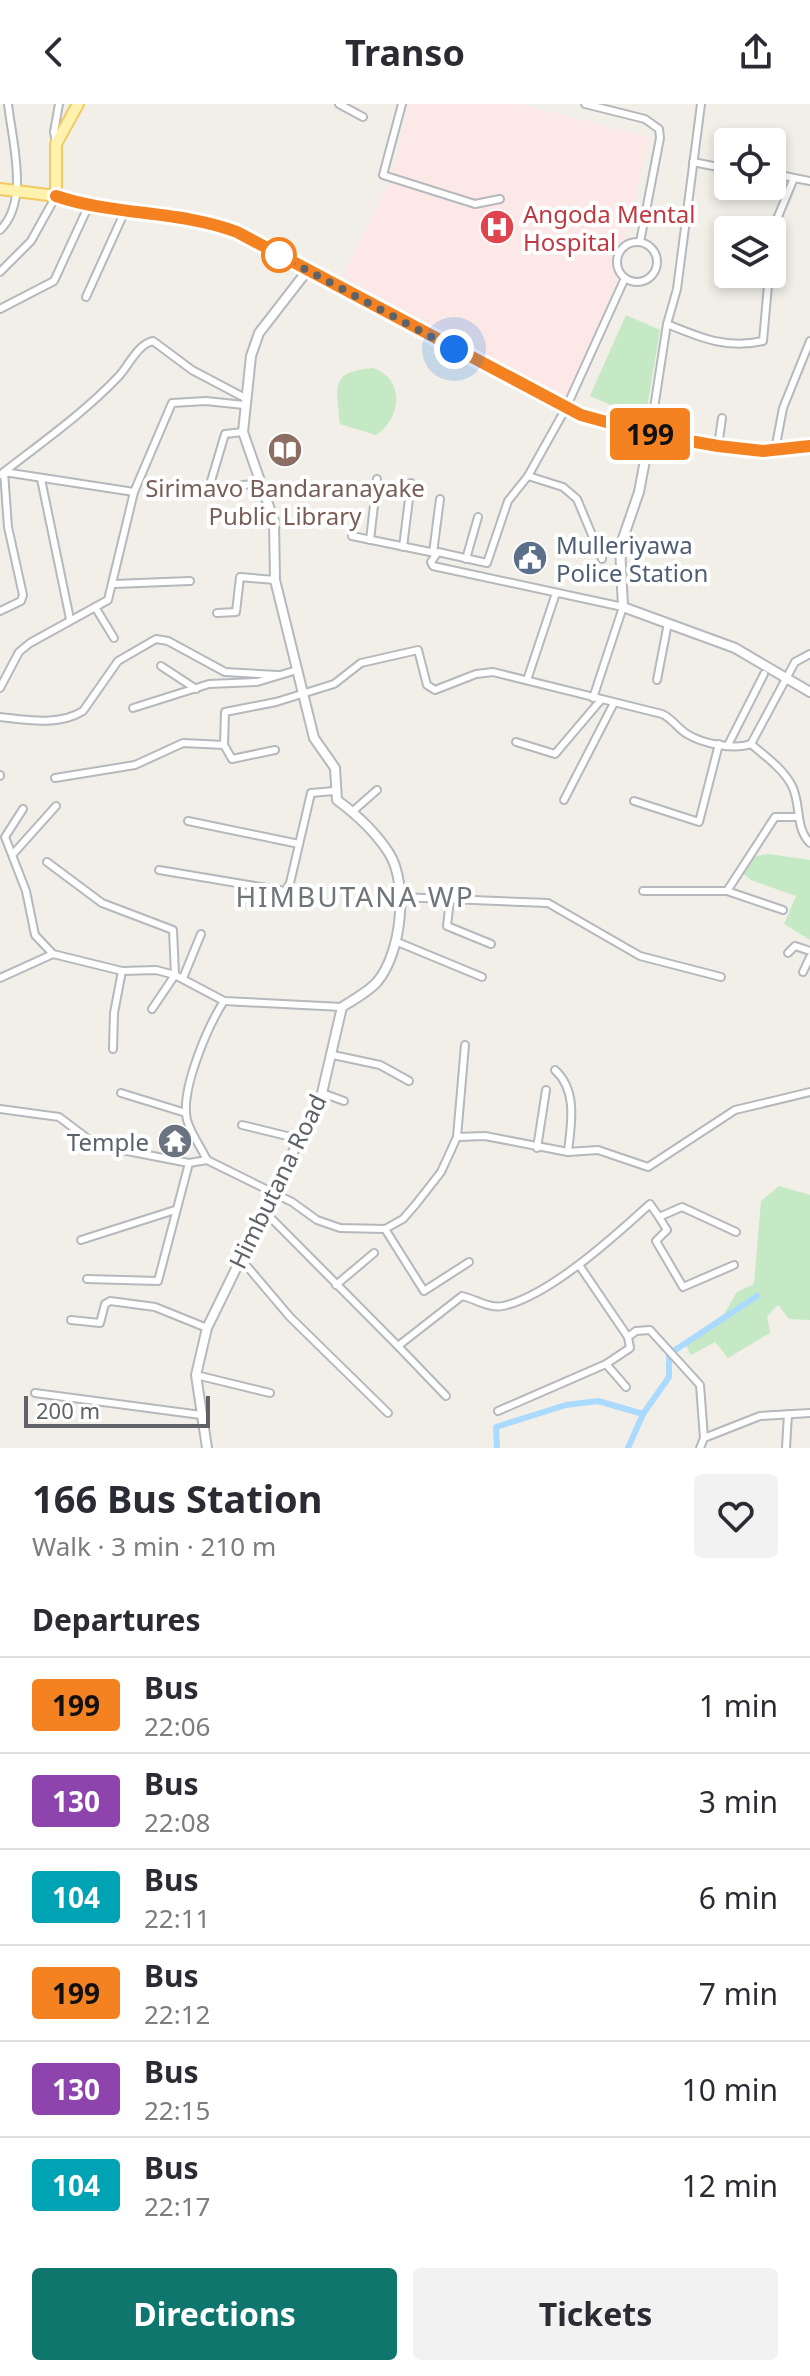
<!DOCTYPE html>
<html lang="en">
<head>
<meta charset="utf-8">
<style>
  body { margin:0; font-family:"Noto Sans",sans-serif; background:#f2f2f3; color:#2b2b33; height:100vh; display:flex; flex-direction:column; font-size:30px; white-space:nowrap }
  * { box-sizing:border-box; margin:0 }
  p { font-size:26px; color:#7c7c81 }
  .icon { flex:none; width:44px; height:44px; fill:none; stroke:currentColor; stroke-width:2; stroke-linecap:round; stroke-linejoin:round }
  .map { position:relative; height:1344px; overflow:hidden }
  .details { display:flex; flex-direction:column; background:#fff; flex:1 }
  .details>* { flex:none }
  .badge { padding:0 16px; border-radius:6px; font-size:28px; line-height:52px }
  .controls { position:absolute; left:714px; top:24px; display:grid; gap:16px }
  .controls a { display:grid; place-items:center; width:72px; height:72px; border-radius:8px; background:#fff; box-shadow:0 4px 12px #0003; font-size:40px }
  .scale { position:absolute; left:24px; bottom:20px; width:186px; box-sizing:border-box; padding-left:8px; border:4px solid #5f6368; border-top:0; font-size:22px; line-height:28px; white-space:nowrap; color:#5f6368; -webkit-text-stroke:6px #fff; paint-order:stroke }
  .you { position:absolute; width:40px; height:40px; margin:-20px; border:6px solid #fff; border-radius:50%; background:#1a73e8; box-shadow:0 0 0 12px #1a73e833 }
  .map>.badge { position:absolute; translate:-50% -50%; box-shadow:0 0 0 4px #fff }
  h2 { padding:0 32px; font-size:30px; line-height:72px }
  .round { display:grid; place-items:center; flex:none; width:84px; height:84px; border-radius:8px; background:#f2f2f3 }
  .headline { display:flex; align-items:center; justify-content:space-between; height:136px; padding:0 32px }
  h1 { font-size:38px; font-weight:700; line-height:60px }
  .cta { display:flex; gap:16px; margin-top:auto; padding:16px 32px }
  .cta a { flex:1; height:92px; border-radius:8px; background:#0f766e; color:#fff; font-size:32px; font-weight:700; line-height:92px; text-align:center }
  .cta a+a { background:#f2f2f3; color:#2b2b33 }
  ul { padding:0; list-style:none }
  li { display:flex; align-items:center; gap:24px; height:96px; padding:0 32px; border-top:2px solid #e1e1e2 }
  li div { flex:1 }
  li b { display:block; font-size:30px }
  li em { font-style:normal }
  li .badge { min-width:88px; font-weight:700; text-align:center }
  header { display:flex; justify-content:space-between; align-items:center; height:104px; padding:0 32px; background:#fff; font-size:36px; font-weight:700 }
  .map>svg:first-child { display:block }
</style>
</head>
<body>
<header><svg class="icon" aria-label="back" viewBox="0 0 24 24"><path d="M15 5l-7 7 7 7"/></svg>Transo<svg class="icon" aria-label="share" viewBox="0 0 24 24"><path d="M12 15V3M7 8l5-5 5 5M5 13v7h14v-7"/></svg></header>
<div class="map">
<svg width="810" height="1344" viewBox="0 0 810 1344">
  <rect width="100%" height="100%" fill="#f1efe8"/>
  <path fill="#fce8e6" d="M409,0H520L649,33L614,182L570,296L342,173L392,74Z"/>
  <g fill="#c5e8c5">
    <path d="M626,211L660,226L645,316L590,292Z"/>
    <path d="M373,264C406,275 401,315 376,331L340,320C337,282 329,268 373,264Z"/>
    <path d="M769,750L810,756V836L784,820L796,792L751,776L742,769L755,752Z"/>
    <path d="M779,1082L810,1091V1216L789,1215L778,1201L767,1212L770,1229L728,1254L715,1238L691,1251L684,1238L724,1210L737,1188L754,1180L761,1097Z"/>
  </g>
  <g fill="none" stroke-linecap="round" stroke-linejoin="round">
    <g stroke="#aadaff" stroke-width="6">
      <path d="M497,1344L496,1323L566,1301L598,1297L643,1310"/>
      <path d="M628,1344L643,1310L669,1273V1250L757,1192"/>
    </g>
    <g stroke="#b5b8bc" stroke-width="10">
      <g id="minor">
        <path d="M339,0L363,13"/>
        <path d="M402,0L383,71L475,100L500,95"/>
        <path d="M585,0L645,15L659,25L660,34L640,138"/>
        <path d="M56,39L54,28L59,0"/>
        <path d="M693,58L728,65"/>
        <path d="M772,69L794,74"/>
        <path d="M0,126C30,97 12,37 8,0"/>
        <path d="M772,127L794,74L810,77"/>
        <circle cx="637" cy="158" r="20"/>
        <path d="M0,168L31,137L56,92"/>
        <path d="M86,193L125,107"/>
        <path d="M0,205L54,177L88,103"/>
        <path d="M667,220C701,234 726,245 763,237L769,170"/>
        <path d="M650,330L667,220L677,185L701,0"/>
        <path d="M718,342L722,314"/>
        <path d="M775,346L783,304L810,237"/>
        <path d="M0,371C41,339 83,310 119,272C129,261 138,240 153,237L192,266L245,294"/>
        <path d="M528,372L563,383L577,395L602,455"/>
        <path d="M41,375L70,515"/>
        <path d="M211,377L225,330L243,328"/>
        <path d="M227,383L261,379"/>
        <path d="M352,432L435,449"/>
        <path d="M370,436L377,375"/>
        <path d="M403,443L411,379"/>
        <path d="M433,449L440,395"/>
        <path d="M466,455L478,413"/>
        <path d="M114,480L190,477"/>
        <path d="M95,503L114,534"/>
        <path d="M0,507L21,497L23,491L8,423L4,368L134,388"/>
        <path d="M217,509L236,508L240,473L275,476"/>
        <path d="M161,562L196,585"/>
        <path d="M527,576L556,489"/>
        <path d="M657,576L668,519"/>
        <path d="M0,584L19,548L30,539L108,496L134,388L172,299L206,297L244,301"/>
        <path d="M593,594L623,503L433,462L431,458L438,448L487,459L508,397L528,372L566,304L625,174"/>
        <path d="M133,604L209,580L257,578L297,566"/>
        <path d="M0,613C27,616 59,622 83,607L118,557L156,535L168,537L225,568L278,571"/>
        <path d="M516,638L555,650L600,597"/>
        <path d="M751,640C765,652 782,664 791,680C802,699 794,723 810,739"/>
        <path d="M728,641L764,570"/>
        <path d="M275,646L232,655L224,641L225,608L276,598L334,580L361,559L418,546L427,581L435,586L476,570L493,568L662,610C673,615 677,624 687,630C703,640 734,646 751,640L795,558L810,550"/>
        <path d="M0,671V672"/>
        <path d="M55,674L135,661L183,639L224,641"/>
        <path d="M564,696L614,599"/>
        <path d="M634,697L699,718L719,640"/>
        <path d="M23,705L5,733L26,787L35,831L53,850"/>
        <path d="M352,708L377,686"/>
        <path d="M188,717L299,740"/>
        <path d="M13,750L56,702"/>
        <path d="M47,758L102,799L173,826L175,871L152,905"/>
        <path d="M159,766L285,787L290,779L311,689L334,687"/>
        <path d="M643,787H727"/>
        <path d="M399,793L548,799L640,852L721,873"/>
        <path d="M450,795L447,822L491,840"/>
        <path d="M783,806L727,787L775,713H799"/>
        <path d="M395,837L482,873"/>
        <path d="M788,849L795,842L810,847"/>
        <path d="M803,868L810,853"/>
        <path d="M0,874L53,850L122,867L156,866L175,871L224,897L342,903"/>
        <path d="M183,874L201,830"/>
        <path d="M113,945L114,909L122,867"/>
        <path d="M333,951L380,961L409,977"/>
        <path d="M555,966C578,987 571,1020 568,1048"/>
        <path d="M121,989L186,1009"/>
        <path d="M322,989L344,997"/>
        <path d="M0,1005L59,1013L96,1041L189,1059L207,1056L292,1098L317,1116L340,1124L385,1125L403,1115L416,1100L441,1068L457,1033L465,941"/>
        <path d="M242,1021L299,1035"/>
        <path d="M457,1033L485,1032L568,1048L598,1046L648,1063L735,1006L810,988"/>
        <path d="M537,1044L546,986"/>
        <path d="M207,1056C201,1043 191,1030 187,1016C180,986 208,922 224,897"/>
        <path d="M264,1107L398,1242L462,1192C475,1195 490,1205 503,1202C549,1192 615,1132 650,1100L659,1113L682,1103L736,1128"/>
        <path d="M659,1113L667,1126L656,1137L683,1183L734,1161"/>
        <path d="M385,1125L424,1187L469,1158"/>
        <path d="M81,1136L175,1106"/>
        <path d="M240,1154L290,1213L388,1309"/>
        <path d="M579,1161L628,1233L636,1227L650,1226L700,1281L704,1334"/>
        <path d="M87,1175L158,1177L189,1059"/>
        <path d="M336,1181L374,1149"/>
        <path d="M71,1216L100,1219L105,1200L110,1197L155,1203L207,1224"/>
        <path d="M398,1242L446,1292"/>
        <path d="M606,1260L626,1283"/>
        <path d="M196,1271L270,1289"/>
        <path d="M35,1289L201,1311"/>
        <path d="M498,1307L606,1260L630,1244L628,1233"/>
        <path d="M700,1344L704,1334L760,1312L810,1309"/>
        <path d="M786,1344L788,1310"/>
      </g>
    </g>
    <g stroke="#b5b8bc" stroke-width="12">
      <g id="tertiary">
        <path d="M650,330L639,388L620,443L623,503L735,544L810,588"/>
        <path d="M207,1344L196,1271L207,1224L322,989L342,903C353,896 368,888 377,878C401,850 409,781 389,749C376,729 356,710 337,696L335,664L314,634L275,476L274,417L243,328L251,252L259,229L307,167"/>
      </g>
    </g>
    <g stroke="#f2c960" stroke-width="14">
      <g id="primary">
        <path d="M0,85L56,92L88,103L213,119L237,128L581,311L650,330L718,342L763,347L810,342"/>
        <path d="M56,92V40L78,0"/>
      </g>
    </g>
    <use href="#minor" stroke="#fff" stroke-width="6"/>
    <use href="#tertiary" stroke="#fff" stroke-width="8"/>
    <use href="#primary" stroke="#fff2af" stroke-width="10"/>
  </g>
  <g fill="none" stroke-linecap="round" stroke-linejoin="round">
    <g stroke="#fff" stroke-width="18">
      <path id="line" d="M56,92C115,112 179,106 237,128L581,311L650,330L718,342L763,347L810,342"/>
    </g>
    <use href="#line" stroke="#f58220" stroke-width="12"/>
    <path stroke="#5f6368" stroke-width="8" stroke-dasharray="0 14.4" d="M279,151L454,245"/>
  </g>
  <defs>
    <g id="hospital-disc" transform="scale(1.8)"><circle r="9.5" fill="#e0444e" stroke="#fff"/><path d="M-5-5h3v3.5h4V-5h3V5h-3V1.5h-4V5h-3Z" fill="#fff"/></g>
    <g id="library-disc" transform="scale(1.8)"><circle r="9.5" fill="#8d6e63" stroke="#fff"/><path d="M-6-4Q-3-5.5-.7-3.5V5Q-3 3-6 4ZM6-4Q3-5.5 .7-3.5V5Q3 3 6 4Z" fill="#fff"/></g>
    <g id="civic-disc" transform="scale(1.8)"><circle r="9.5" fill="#5c6f8a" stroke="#fff"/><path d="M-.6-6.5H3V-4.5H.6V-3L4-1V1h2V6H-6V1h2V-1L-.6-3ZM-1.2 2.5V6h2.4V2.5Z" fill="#fff"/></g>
    <g id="temple-disc" transform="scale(1.8)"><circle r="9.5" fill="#6b7280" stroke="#fff"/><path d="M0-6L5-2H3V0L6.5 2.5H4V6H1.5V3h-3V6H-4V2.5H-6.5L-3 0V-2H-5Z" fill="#fff"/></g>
  </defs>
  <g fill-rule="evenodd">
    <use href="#hospital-disc" x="497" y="123"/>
    <use href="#library-disc" x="285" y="346"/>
    <use href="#civic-disc" x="530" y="454"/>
    <use href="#temple-disc" x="175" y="1037"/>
  </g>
  <circle fill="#fff" stroke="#f58220" stroke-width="4" cx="279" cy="151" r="16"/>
  <g text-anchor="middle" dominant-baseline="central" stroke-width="8" stroke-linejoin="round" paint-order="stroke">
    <g font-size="24" fill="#be3a42" stroke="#fff" text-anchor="start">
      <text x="523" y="109">Angoda Mental<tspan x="523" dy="28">Hospital</tspan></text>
    </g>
    <g font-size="24" fill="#785e54" stroke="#fff">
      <text x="285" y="383">Sirimavo Bandaranayake<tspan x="285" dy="28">Public Library</tspan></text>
    </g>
    <g font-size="24" fill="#4e5e75" stroke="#fff" text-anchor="start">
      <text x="556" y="440">Mulleriyawa<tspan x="556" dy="28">Police Station</tspan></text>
    </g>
    <g font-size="24" fill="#5b616d" stroke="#fff" text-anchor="end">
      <text x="149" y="1037">Temple</text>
    </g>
    <g font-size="24" fill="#5f6368" stroke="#fff">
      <text transform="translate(277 1077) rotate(-64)">Himbutana Road</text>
    </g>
    <g font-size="28" letter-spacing="2" fill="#70757a" stroke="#fff">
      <text x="355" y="792">HIMBUTANA WP</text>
    </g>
  </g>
</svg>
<div class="controls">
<a><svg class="icon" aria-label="locate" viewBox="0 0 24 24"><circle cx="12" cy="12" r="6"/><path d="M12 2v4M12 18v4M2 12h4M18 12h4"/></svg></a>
<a><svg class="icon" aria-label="layers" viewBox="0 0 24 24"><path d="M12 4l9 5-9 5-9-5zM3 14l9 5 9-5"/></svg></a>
</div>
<div class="scale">200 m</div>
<div class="you" style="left:454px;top:245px"></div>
<b class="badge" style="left:650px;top:330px;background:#f58220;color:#111">199</b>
</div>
<section class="details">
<div class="headline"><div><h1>166 Bus Station</h1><p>Walk · 3 min · 210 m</p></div><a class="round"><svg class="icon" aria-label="heart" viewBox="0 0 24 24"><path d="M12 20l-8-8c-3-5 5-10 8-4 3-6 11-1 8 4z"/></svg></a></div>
<h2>Departures</h2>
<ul>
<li><span class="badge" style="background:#f58220;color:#111">199</span><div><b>Bus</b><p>22:06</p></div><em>1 min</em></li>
<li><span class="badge" style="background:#8e44ad;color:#fff">130</span><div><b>Bus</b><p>22:08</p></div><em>3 min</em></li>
<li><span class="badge" style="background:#00a3b4;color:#fff">104</span><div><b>Bus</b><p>22:11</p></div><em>6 min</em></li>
<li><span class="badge" style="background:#f58220;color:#111">199</span><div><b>Bus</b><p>22:12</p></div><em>7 min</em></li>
<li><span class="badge" style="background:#8e44ad;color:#fff">130</span><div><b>Bus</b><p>22:15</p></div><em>10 min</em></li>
<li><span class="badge" style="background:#00a3b4;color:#fff">104</span><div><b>Bus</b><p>22:17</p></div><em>12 min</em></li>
</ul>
<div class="cta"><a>Directions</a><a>Tickets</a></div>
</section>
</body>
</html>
